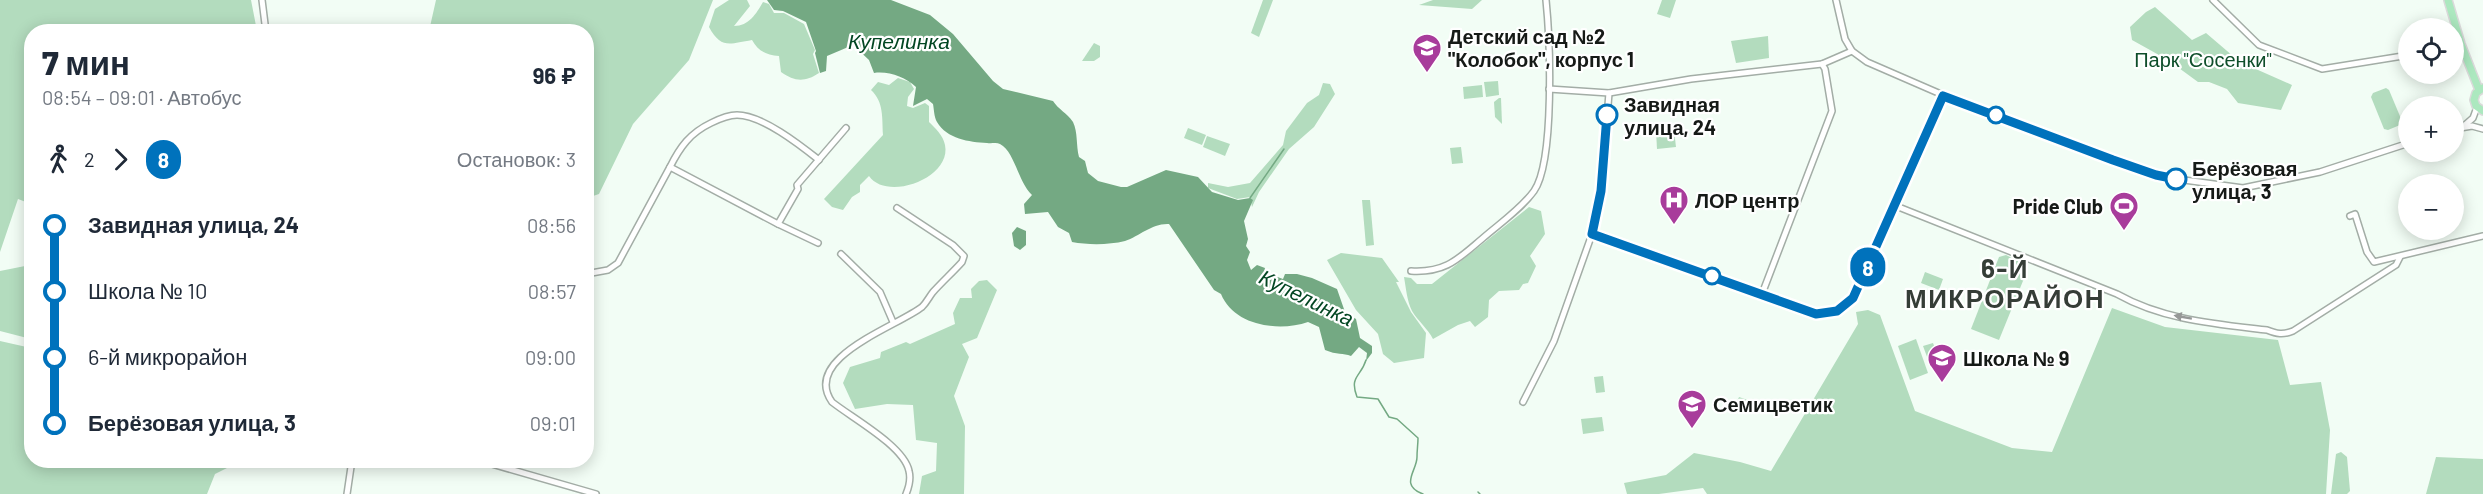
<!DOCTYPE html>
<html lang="ru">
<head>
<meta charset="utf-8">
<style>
  body { margin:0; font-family:Barlow,sans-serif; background:#f2f2f3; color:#1f2937; height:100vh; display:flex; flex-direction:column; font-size:22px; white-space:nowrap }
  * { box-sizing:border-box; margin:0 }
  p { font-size:20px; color:#747a83 }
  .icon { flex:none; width:33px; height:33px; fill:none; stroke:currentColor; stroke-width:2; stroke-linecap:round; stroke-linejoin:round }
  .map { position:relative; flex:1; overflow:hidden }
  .panel { position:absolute; left:24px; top:24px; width:570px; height:444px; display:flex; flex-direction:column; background:#fff; border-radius:24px; box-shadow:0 3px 15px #0003 }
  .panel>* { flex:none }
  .badge { padding:0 12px; border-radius:20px; font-size:21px; line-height:39px }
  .buttons { position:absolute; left:2398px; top:18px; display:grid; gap:12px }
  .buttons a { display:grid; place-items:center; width:66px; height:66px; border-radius:50%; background:#fff; box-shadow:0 3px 15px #0003; font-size:30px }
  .map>.badge { position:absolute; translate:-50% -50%; box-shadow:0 0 0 3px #fff }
  .legs { display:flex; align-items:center; gap:9px; height:66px; padding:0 18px; font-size:20px }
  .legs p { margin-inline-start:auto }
  .headline { display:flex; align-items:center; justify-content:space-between; height:102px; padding:0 18px }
  h1 { font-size:33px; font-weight:800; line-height:45px }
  ul { padding:0 18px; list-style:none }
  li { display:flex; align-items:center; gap:21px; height:66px; font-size:22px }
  li i { display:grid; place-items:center; width:9px; height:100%; margin:0 8px; background:currentColor }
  li i::after { content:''; width:15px; height:15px; margin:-8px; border:4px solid; border-radius:50%; background:#fff }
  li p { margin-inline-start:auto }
  li:first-child i { background:linear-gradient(#0000 50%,currentColor 0) }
  li:last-child i { background:linear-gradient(currentColor 50%,#0000 0) }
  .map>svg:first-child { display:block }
</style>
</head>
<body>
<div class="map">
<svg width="2483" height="494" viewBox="0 0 2483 494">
  <rect width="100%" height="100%" fill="#f2fdf5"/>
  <g fill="#b3dcbe">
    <path d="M0,0H251L257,31L32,32L31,204L18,199L0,252Z"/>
    <path d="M436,0H713L689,60L633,124L599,194L587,198L586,32L429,31Z"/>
    <path d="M729,0H747L750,6L734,26C749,26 756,14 763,2L769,4L774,13H784L804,24L815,50L813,54L819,73C804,83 794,81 781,72L779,56C766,55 758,51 752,40C729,44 721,49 709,27L715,9Z"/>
    <path d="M1263,0H1273L1259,37L1251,33Z"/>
    <path d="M1433,0H1482L1472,9L1419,5Z"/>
    <path d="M1662,0H1676L1670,18L1657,14Z"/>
    <path d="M2155,7L2192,40L2206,33L2240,62L2292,85L2281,110L2238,103L2227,89L2209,82H2198L2168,60L2132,40L2130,27L2146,12Z"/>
    <path d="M1768,36L1769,58L1736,63L1731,41Z"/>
    <path d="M1094,43L1100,46V57L1094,61H1082Z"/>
    <path d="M898,78L910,82L914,89L908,97L907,106L913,108L925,103L929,106V122C935,128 943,135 945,145C952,178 887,202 869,176L860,185V192L852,197L843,210L832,207L824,199L883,135C882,118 884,102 871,90L878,82L889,85Z"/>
    <path d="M1498,81L1499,95L1486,97L1484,82Z"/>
    <path d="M1323,83L1330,84L1335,94L1314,127L1289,149L1259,192L1252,207L1250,197L1237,199L1208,188V183L1228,187L1250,183L1283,145L1286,131L1307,103L1319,95Z"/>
    <path d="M1482,85L1483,97L1464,99L1463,87Z"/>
    <path d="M2386,88L2389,90L2402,121L2400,125L2388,130L2384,129L2371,97L2373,93Z"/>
    <path d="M1499,98H1501L1502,124L1495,117L1494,102Z"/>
    <path d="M1188,128L1206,135L1202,145L1184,138Z"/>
    <path d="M1674,130L1676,147L1657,149L1656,131Z"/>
    <path d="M1207,136L1230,144L1225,156L1203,147Z"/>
    <path d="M1461,147L1463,163L1452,164L1450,148Z"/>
    <path d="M1362,200H1370L1374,245L1366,246Z"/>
    <path d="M1529,207L1541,211L1545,234L1530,256L1536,266L1528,283L1523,284L1519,290L1499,291L1489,300L1488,317L1475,327L1470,321L1458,325L1433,339C1428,329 1418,321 1412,311C1407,301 1406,288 1404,277L1411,278L1417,284H1432Z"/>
    <path d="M1341,253L1382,258L1399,282H1396L1411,312L1426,333L1424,358L1394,363L1383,354L1378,334L1356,310L1327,260Z"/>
    <path d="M2006,255L2024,264L2027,271L1999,340L1971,329L1999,257Z"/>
    <path d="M25,266L31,267V339L0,331V271Z"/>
    <path d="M1925,272L1943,279L1939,290L1921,283Z"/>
    <path d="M987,280L997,290L977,338L962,344L969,357L954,396L965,426L964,494H919L922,476L936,471L937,443L916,440L913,405L887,404L855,409L843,383L850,367L880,358L881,352L906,342L910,344L955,324L953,313L960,298H972L971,289L979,281Z"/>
    <path d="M2112,308L2165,327L2278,340L2290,385L2321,382L2330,430L2326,494H1707L1703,488L1659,494H1627L1624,483L1666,475L1694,453L1740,462L1771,471L1858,324L1856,312L1868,310L1880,315L1915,411L2012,448L2052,452Z"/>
    <path d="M1916,339L1928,373L1910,380L1898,346Z"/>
    <path d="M0,341L31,348L32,460L232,461L227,468L215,474L207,494H0Z"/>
    <path d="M1933,343L1939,359L1929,362L1923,346Z"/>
    <path d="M1603,376L1605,392L1596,393L1594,377Z"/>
    <path d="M1739,397L1759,404L1755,414L1735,407Z"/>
    <path d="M1602,417L1604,431L1583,434L1581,419Z"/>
    <path d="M2341,452L2347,457L2350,491L2347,494H2331L2336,454Z"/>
    <path d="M2436,457L2483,459V494H2426Z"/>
  </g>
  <g fill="#74a983">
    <path d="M767,0H891L930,15L953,34L993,81L1003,89L1053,101C1058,109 1067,113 1073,122C1078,132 1076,146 1079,157L1085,161L1088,173L1098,181L1121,187H1127L1166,170L1198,177L1212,192L1238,200L1250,198L1253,200L1244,221L1248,239L1246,246L1250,252L1247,260L1251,270L1257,265L1265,268L1264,272L1283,279L1285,274H1297L1312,278L1337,289L1345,312L1356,319L1360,338L1372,346V353L1366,361L1367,353L1359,347L1351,356C1343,353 1337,355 1325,350L1319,327L1308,322C1279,332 1234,326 1221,294L1214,290L1169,224C1152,223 1140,236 1125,241C1109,245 1088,245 1072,242L1069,233L1058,227L1048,212L1025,214L1024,204L1032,195C1018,182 1015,152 1000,144C996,142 992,144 987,143C969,142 947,139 937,122C934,117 934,109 933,104L927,99L913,106L916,87C905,77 889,71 874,73L869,60L853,45L827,56L826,71L820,73L815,53L816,51L806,22L783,11L774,10Z"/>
    <path d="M1017,227L1026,231V245L1020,250L1014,246L1012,233Z"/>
  </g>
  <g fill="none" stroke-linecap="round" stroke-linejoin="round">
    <g stroke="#74a983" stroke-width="1.5">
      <path d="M1250,198L1284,149"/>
      <path d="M1366,360C1361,377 1349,376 1357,397L1378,399L1389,417L1397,419L1418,438C1418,444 1417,450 1417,457C1417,471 1399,485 1423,494"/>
      <path d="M1478,492L1480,494"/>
    </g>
    <g stroke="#a3ada6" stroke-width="8">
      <g id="minor">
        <path d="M262,0L266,32"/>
        <path d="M1836,0L1845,39L1852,51L1867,62L1943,95L2113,161L2162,177L2243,188L2320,172L2409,143"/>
        <path d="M2213,0L2259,45L2322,69L2409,55"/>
        <path d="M1549,89L1609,93L1691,79L1822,64L1852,51"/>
        <path d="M1609,93L1601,191L1592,234L1817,314L1837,311L1853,298L1896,206L1943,95"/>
        <path d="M2465,125L2473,118L2477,107"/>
        <path d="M2454,129L2472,126L2483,129"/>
        <path d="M670,167C680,147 690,133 711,123C719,119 728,115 737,115C762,115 800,145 819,160"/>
        <path d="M1896,206L2117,294C2163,320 2216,324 2267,330C2277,334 2283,335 2293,331L2396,265L2400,257"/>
        <path d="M897,208L953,245L964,256L962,262C953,272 942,282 933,292C929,297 927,302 922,307C896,327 801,358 832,402C852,418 904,446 909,471C911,479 909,487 906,494"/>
        <path d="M2350,216L2355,214L2367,252L2374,262L2483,236"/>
        <path d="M818,243L778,224L798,189L797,185L846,128"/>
        <path d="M841,254L880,292L893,322"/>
        <path d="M1411,271C1446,273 1458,259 1483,238C1499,224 1521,209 1534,191C1555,161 1550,39 1546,0"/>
        <path d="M586,274L608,270L618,263L670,167L778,224"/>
        <path d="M1762,294L1832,111L1825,69L1822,64"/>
        <path d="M1523,402L1554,341L1592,234"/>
        <path d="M478,460L596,494"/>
        <path d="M347,494L352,460"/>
      </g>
    </g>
    <g stroke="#dadada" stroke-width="10">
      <g id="major">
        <path d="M2448,0L2461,44L2479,90"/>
        <path d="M2483,88L2476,93L2474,100L2476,106L2483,111"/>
      </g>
    </g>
    <use href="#minor" stroke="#fff" stroke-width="5"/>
    <use href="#major" stroke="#ace8bf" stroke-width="7"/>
  </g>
  <defs><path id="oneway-solid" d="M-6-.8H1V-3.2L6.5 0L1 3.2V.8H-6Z" transform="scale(1.5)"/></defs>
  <use fill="#969897" href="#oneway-solid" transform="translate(2183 317) rotate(-170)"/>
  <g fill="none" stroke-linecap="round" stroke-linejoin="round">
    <g stroke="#fff" stroke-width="14">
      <path id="line-1" d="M1607,115L1601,191L1592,234L1816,314L1837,311L1853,298L1943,96L2113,160L2156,175L2176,179"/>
    </g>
    <use href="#line-1" stroke="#0072bc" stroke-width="9"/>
  </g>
  <defs>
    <g id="school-pin" transform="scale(1.5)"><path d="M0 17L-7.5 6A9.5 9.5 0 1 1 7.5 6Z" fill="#a83c9b" stroke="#fff"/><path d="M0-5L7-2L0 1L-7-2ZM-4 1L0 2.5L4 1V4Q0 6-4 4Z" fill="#fff"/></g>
    <g id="hospital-pin" transform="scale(1.5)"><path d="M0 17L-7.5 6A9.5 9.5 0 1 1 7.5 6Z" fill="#a83c9b" stroke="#fff"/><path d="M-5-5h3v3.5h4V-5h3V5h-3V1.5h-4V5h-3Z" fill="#fff"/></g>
    <g id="stadium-pin" transform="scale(1.5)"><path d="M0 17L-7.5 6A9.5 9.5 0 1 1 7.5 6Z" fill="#a83c9b" stroke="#fff"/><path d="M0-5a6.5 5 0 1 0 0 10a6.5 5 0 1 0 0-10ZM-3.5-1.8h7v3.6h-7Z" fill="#fff"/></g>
  </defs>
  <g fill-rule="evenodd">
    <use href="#school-pin" x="1427" y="48"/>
    <use href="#hospital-pin" x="1674" y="200"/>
    <use href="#stadium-pin" x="2124" y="206"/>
    <use href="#school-pin" x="1942" y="358"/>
    <use href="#school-pin" x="1692" y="404"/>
  </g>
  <g fill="#fff" stroke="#0072bc" stroke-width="3">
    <circle cx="1607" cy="115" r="10"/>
    <circle cx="1996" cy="115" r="8"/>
    <circle cx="2176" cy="179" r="10"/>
    <circle cx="1712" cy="276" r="8"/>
  </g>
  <g text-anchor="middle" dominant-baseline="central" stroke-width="4.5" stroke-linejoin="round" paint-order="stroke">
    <g font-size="20" font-weight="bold" fill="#161a17" stroke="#fff" text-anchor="start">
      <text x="1448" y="36">Детский сад №2<tspan x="1448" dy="23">"Колобок", корпус 1</tspan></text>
      <text x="1695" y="200">ЛОР центр</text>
      <text x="2103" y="206" text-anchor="end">Pride Club</text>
      <text x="1963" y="358">Школа № 9</text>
      <text x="1713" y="404">Семицветик</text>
    </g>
    <g font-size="20" fill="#0e4e2a" stroke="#fff">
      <text x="2203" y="59">Парк "Сосенки"</text>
    </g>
    <g font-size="20" font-weight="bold" fill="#161a17" stroke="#fff" text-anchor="start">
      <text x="1624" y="104">Завидная<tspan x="1624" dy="23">улица, 24</tspan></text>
      <text x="2192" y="168">Берёзовая<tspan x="2192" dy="23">улица, 3</tspan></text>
    </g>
    <g font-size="21" font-style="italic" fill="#024622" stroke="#fff">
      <text x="899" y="40">Купелинка</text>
      <text transform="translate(1307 297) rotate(26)">Купелинка</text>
    </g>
    <g font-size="26" font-weight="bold" letter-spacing="1.5" fill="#353d37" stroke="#fff">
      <text x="2005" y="267">6-Й<tspan x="2005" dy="30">МИКРОРАЙОН</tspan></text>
    </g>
  </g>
</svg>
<div class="buttons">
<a><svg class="icon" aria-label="locate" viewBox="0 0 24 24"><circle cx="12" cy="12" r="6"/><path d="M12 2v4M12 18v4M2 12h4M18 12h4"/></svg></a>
<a>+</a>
<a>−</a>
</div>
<b class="badge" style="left:1868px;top:267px;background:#0072bc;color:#fff">8</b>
<section class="panel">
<div class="headline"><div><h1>7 мин</h1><p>08:54 – 09:01 · Автобус</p></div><b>96 ₽</b></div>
<div class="legs"><svg class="icon" aria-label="walk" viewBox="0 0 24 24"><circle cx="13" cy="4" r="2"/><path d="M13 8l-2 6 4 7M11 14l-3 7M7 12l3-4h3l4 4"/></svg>2<svg class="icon" aria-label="forward" viewBox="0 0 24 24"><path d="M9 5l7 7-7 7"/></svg><b class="badge" style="background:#0072bc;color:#fff">8</b><p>Остановок: 3</p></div>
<ul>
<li><i style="color:#0072bc"></i><b>Завидная улица, 24</b><p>08:56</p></li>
<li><i style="color:#0072bc"></i><span>Школа № 10</span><p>08:57</p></li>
<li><i style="color:#0072bc"></i><span>6-й микрорайон</span><p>09:00</p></li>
<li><i style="color:#0072bc"></i><b>Берёзовая улица, 3</b><p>09:01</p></li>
</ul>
</section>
</div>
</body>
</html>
